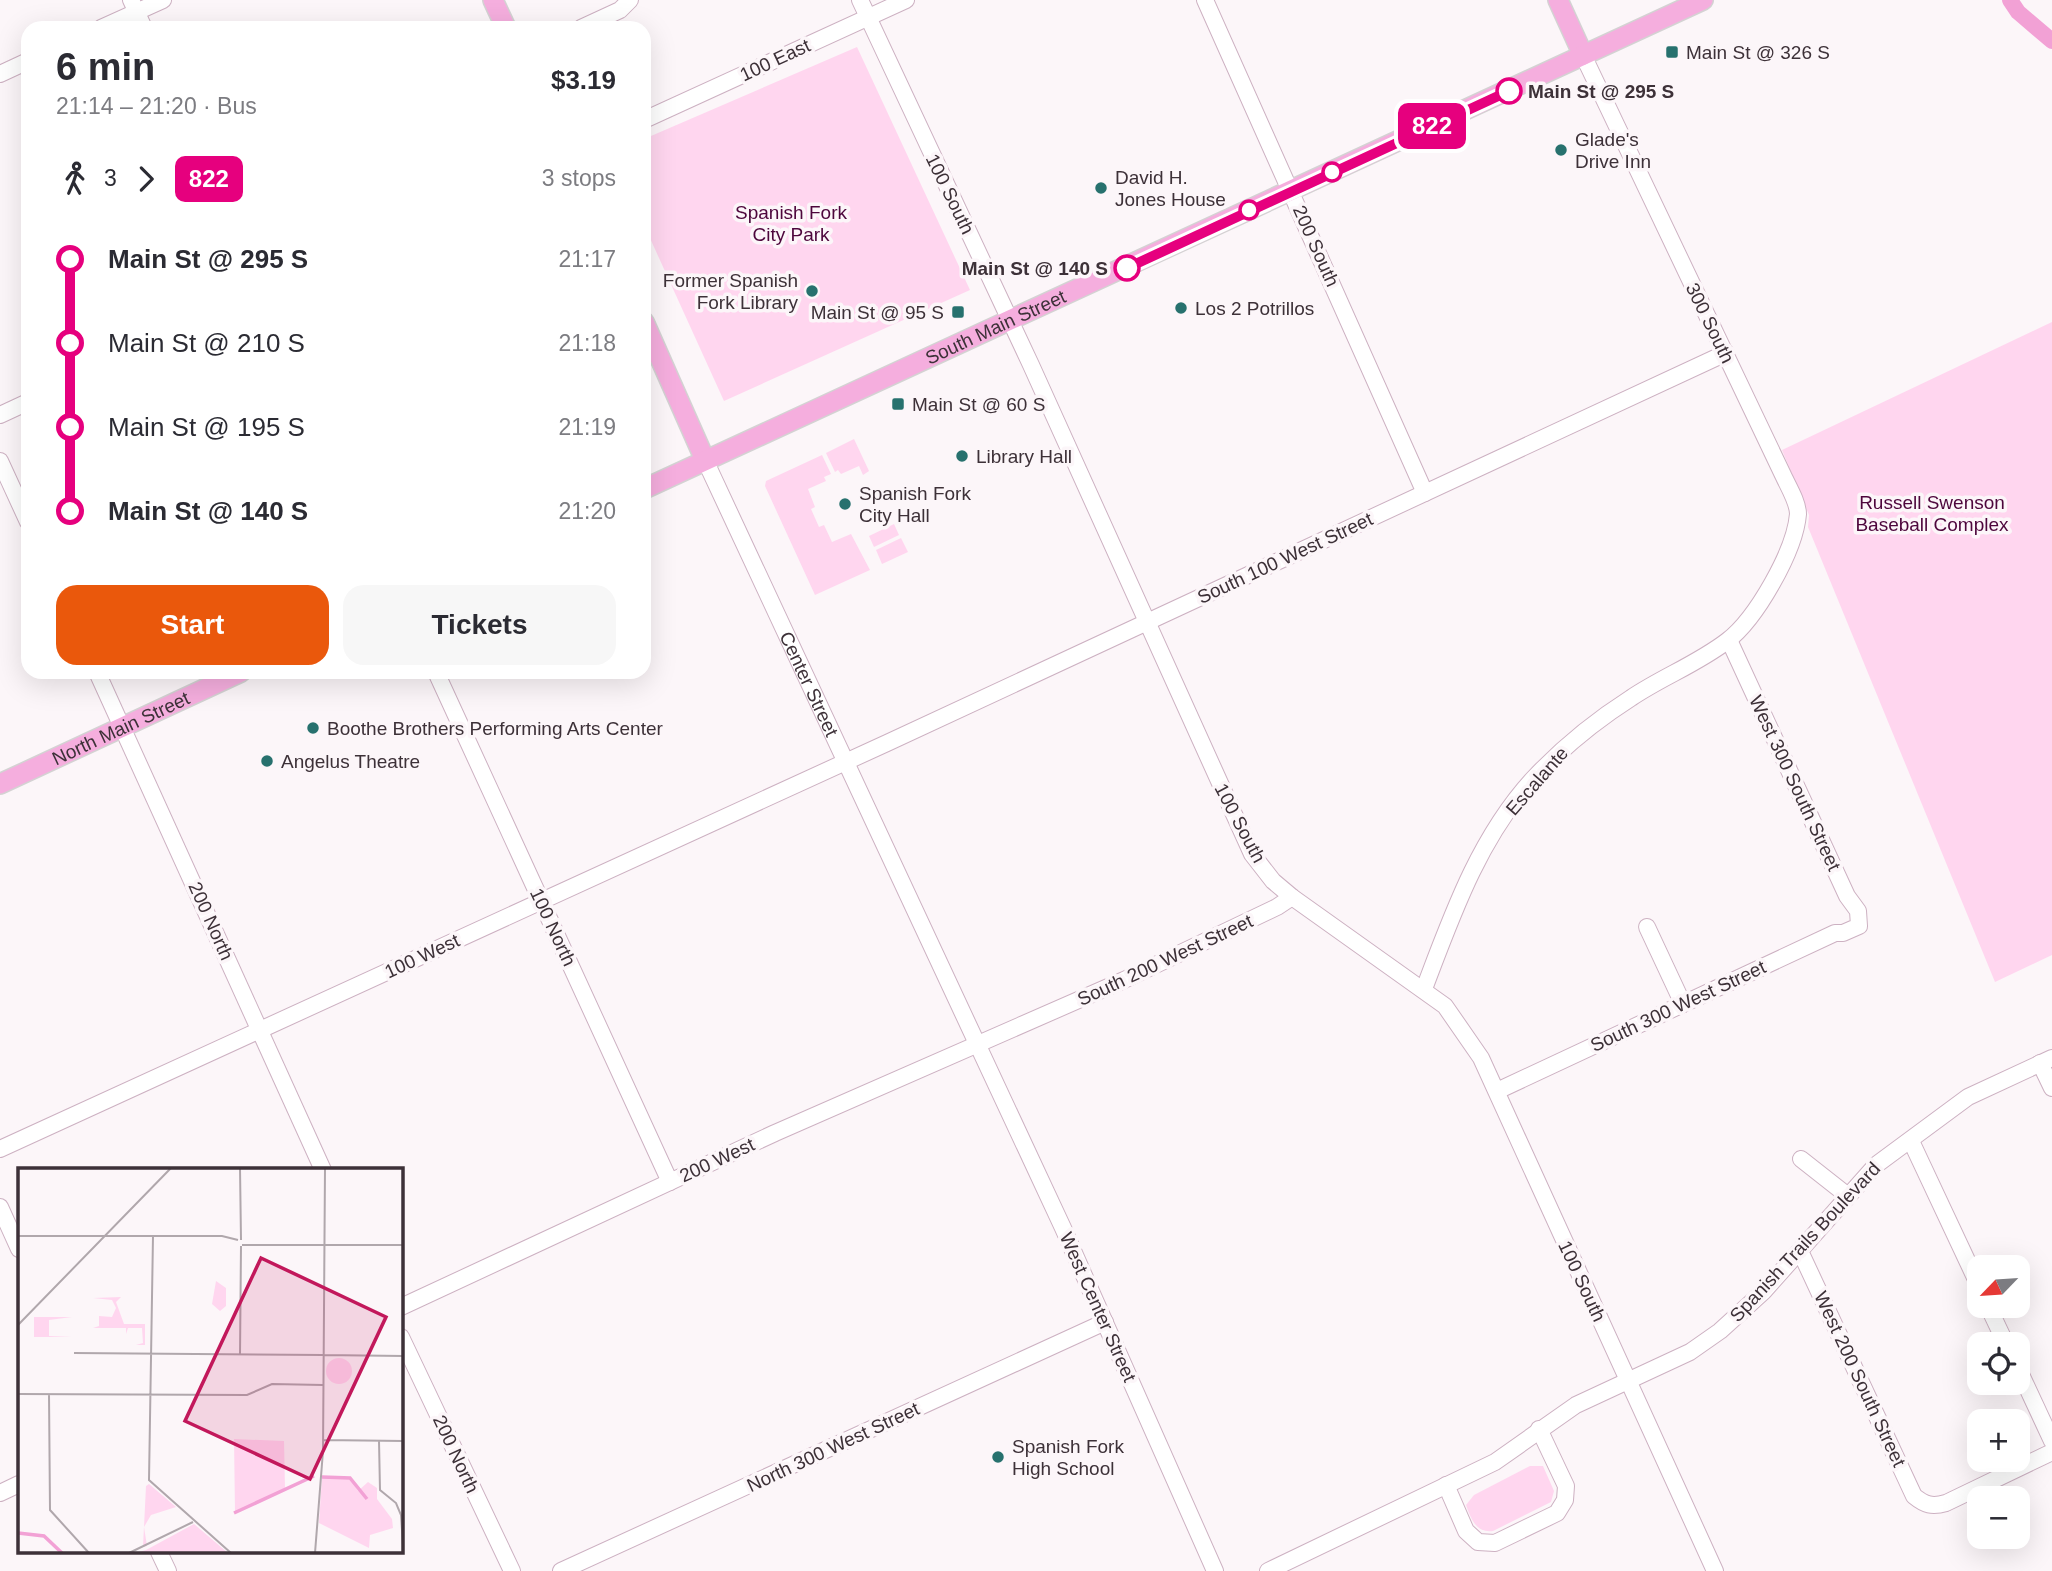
<!DOCTYPE html>
<html lang="en">
<head>
<meta charset="utf-8">
<style>
  body { margin:0; font-family:Arial,sans-serif; background:#f7f7f7; color:#2b2b33; height:100vh; display:flex; flex-direction:column; font-size:26px; white-space:nowrap }
  * { box-sizing:border-box; margin:0 }
  p { font-size:23px; color:#7c7c81 }
  .icon { flex:none; width:38px; height:38px; fill:none; stroke:currentColor; stroke-width:2; stroke-linecap:round; stroke-linejoin:round }
  .map { position:relative; flex:1; overflow:hidden }
  .panel { position:absolute; left:21px; top:21px; width:630px; height:658px; display:flex; flex-direction:column; background:#fff; border-radius:21px; box-shadow:0 7px 28px #0002 }
  .panel>* { flex:none }
  .badge { padding:0 14px; border-radius:10px; font-size:24px; line-height:46px }
  .needle { width:46px; rotate:245deg }
  .controls { position:absolute; left:1967px; top:1255px; display:grid; gap:14px }
  .controls a { display:grid; place-items:center; width:63px; height:63px; border-radius:14px; background:#fff; box-shadow:0 7px 28px #0002; font-size:35px }
  .map>.badge { position:absolute; translate:-50% -50%; box-shadow:0 0 0 4px #fff }
  .legs { display:flex; align-items:center; gap:10px; height:77px; padding:0 35px; font-size:23px }
  .legs p { margin-inline-start:auto }
  .summary { display:flex; align-items:center; justify-content:space-between; height:119px; padding:0 35px }
  h1 { font-size:38px; font-weight:700; line-height:52px }
  .action { display:flex; gap:14px; margin-top:auto; padding:14px 35px }
  .action a { flex:1; height:80px; border-radius:21px; background:#ea580c; color:#fff; font-size:28px; font-weight:700; line-height:80px; text-align:center }
  .action a+a { background:#f7f7f7; color:#2b2b33 }
  ul { padding:0 35px; list-style:none }
  li { display:flex; align-items:center; gap:24px; height:84px; font-size:26px }
  li i { display:grid; place-items:center; width:10px; height:100%; margin:0 9px; background:currentColor }
  li i::after { content:''; width:18px; height:18px; margin:-9px; border:5px solid; border-radius:50%; background:#fff }
  li p { margin-inline-start:auto }
  li:first-child i { background:linear-gradient(#0000 50%,currentColor 0) }
  li:last-child i { background:linear-gradient(currentColor 50%,#0000 0) }
  .map>svg:first-child { display:block }
</style>
</head>
<body>
<div class="map">
<svg width="2052" height="1571" viewBox="0 0 2052 1571">
  <rect width="100%" height="100%" fill="#fcf6f9"/>
  <g fill="#ffd6ef">
    <path d="M857,47L970,290L724,401L644,225V139Z"/>
    <path d="M2052,322V955L1995,982L1808,527L1809,515L1782,450Z"/>
    <path d="M854,439L869,471L863,475L859,466L841,474L838,470L835,472L826,453Z"/>
    <path d="M822,455L831,474L824,477L826,481L808,489L815,507L811,509L819,527L824,525L832,542L851,534L870,570L815,595L765,486L766,481Z"/>
    <path d="M894,524L899,535L874,547L869,536Z"/>
    <path d="M901,538L908,552L882,564L876,550Z"/>
    <path d="M1530,1466H1543L1554,1491L1551,1502L1493,1531C1476,1533 1471,1519 1466,1505L1474,1495Z"/>
  </g>
  <g fill="none" stroke-linecap="round" stroke-linejoin="round">
    <path stroke="#f2a1d5" stroke-width="16" d="M2010,0L2018,12L2052,41"/>
    <g stroke="#cdb1c2" stroke-width="18">
      <g id="minor">
        <path d="M131,0L144,28"/>
        <path d="M860,0L1031,365L1252,854L1273,881L1292,897L1445,1006L1481,1058L1715,1571"/>
        <path d="M1205,0L1425,493"/>
        <path d="M101,28L163,0"/>
        <path d="M581,28L620,10L630,0"/>
        <path d="M0,74L28,61"/>
        <path d="M644,120L906,0"/>
        <path d="M0,415L28,402"/>
        <path id="s1" d="M705,460L1063,1228L1215,1571"/>
        <path d="M0,461L28,522"/>
        <path d="M97,672L323,1170"/>
        <path d="M436,672L670,1182"/>
        <path d="M1647,927L1683,1004"/>
        <path d="M1424,989C1452,915 1479,838 1533,779C1562,748 1595,721 1631,698C1662,677 1697,664 1727,641C1756,619 1795,551 1798,514C1798,502 1788,486 1783,475L1583,55"/>
        <path d="M2040,1063L2052,1088"/>
        <path d="M1497,1091L1835,933H1843L1859,926L1858,911L1847,896L1729,640"/>
        <path d="M1911,1141L1979,1286"/>
        <path d="M0,1149L887,743L1726,353"/>
        <path d="M1801,1159L1848,1196"/>
        <path d="M0,1207L19,1249"/>
        <path d="M1800,1251L1914,1496C1925,1505 1932,1507 1946,1503L2052,1452"/>
        <path d="M1988,1306L2006,1344"/>
        <path d="M401,1307L775,1133L1124,980L1277,907L1292,897"/>
        <path d="M401,1337L512,1571"/>
        <path d="M2018,1368L2052,1441"/>
        <path d="M1446,1485L1466,1531L1478,1542L1495,1543L1557,1513L1565,1500L1566,1486L1539,1429"/>
        <path d="M0,1493L19,1484"/>
        <path d="M159,1552L168,1571"/>
        <path d="M561,1571L1105,1322"/>
        <path d="M1268,1571L1495,1462L1576,1405L1690,1352L1720,1331L1764,1291L1876,1165L1968,1097L2052,1058"/>
      </g>
    </g>
    <g stroke="#d4d2d3" stroke-width="22">
      <g id="major">
        <path d="M493,0L506,28"/>
        <path d="M1558,0L1583,55"/>
        <path d="M644,322L705,460"/>
        <path id="s2" d="M644,489L1703,0"/>
        <path id="s3" d="M0,784L241,672"/>
      </g>
    </g>
    <use href="#minor" stroke="#fff" stroke-width="16"/>
    <use href="#major" stroke="#f5aede" stroke-width="19"/>
  </g>
  <g fill="none" stroke-linecap="round" stroke-linejoin="round">
    <g stroke="#fff" stroke-width="16">
      <path id="line-1" d="M1127,268L1509,91"/>
    </g>
    <use href="#line-1" stroke="#e6007e" stroke-width="10"/>
  </g>
  <g fill="#27716e" stroke="#fcf6f9" stroke-width="2.5">
    <rect x="1665" y="45" width="14" height="14" rx="3.5"/>
    <circle cx="1561" cy="150" r="7"/>
    <circle cx="1101" cy="188" r="7"/>
    <circle cx="812" cy="291" r="7"/>
    <circle cx="1181" cy="308" r="7"/>
    <rect x="951" y="305" width="14" height="14" rx="3.5"/>
    <rect x="891" y="397" width="14" height="14" rx="3.5"/>
    <circle cx="962" cy="456" r="7"/>
    <circle cx="845" cy="504" r="7"/>
    <circle cx="313" cy="728" r="7"/>
    <circle cx="267" cy="761" r="7"/>
    <circle cx="998" cy="1457" r="7"/>
  </g>
  <g fill="#fff" stroke="#e6007e" stroke-width="3.5">
    <circle cx="1509" cy="91" r="12"/>
    <circle cx="1332" cy="172" r="9"/>
    <circle cx="1249" cy="210" r="9"/>
    <circle cx="1127" cy="268" r="12"/>
  </g>
  <g text-anchor="middle" dominant-baseline="central" stroke-width="7" stroke-linejoin="round" paint-order="stroke">
    <g font-size="19" fill="#3d3138" stroke="#fcf6f9" text-anchor="start">
      <text x="1686" y="52">Main St @ 326 S</text>
      <text x="1575" y="139">Glade's<tspan x="1575" dy="22">Drive Inn</tspan></text>
      <text x="1115" y="177">David H.<tspan x="1115" dy="22">Jones House</tspan></text>
      <text x="798" y="280" text-anchor="end">Former Spanish<tspan x="798" dy="22">Fork Library</tspan></text>
      <text x="1195" y="308">Los 2 Potrillos</text>
      <text x="944" y="312" text-anchor="end">Main St @ 95 S</text>
      <text x="912" y="404">Main St @ 60 S</text>
      <text x="976" y="456">Library Hall</text>
      <text x="859" y="493">Spanish Fork<tspan x="859" dy="22">City Hall</tspan></text>
      <text x="327" y="728">Boothe Brothers Performing Arts Center</text>
      <text x="281" y="761">Angelus Theatre</text>
      <text x="1012" y="1446">Spanish Fork<tspan x="1012" dy="22">High School</tspan></text>
    </g>
    <g font-size="19" fill="#3d3138" stroke="#fcf6f9">
      <text transform="translate(775 60) rotate(-25)">100 East</text>
      <text transform="translate(950 194) rotate(64)">100 South</text>
      <text transform="translate(1316 246) rotate(66)">200 South</text>
      <text transform="translate(1710 323) rotate(64)">300 South</text>
      <text stroke="none"><textPath href="#s2" startOffset="387">South Main Street</textPath></text>
      <text transform="translate(1285 558) rotate(-25)">South 100 West Street</text>
      <text stroke="none"><textPath href="#s1" startOffset="247">Center Street</textPath></text>
      <text stroke="none"><textPath href="#s3" startOffset="133">North Main Street</textPath></text>
      <text transform="translate(1537 781) rotate(-49)">Escalante</text>
      <text transform="translate(1795 783) rotate(65)">West 300 South Street</text>
      <text transform="translate(1240 823) rotate(62)">100 South</text>
      <text transform="translate(211 921) rotate(66)">200 North</text>
      <text transform="translate(553 927) rotate(65)">100 North</text>
      <text transform="translate(422 956) rotate(-25)">100 West</text>
      <text transform="translate(1165 960) rotate(-25)">South 200 West Street</text>
      <text transform="translate(1678 1006) rotate(-25)">South 300 West Street</text>
      <text transform="translate(717 1160) rotate(-25)">200 West</text>
      <text transform="translate(1805 1242) rotate(-47)">Spanish Trails Boulevard</text>
      <text transform="translate(1582 1281) rotate(65)">100 South</text>
      <text transform="translate(1098 1307) rotate(66)">West Center Street</text>
      <text transform="translate(1860 1379) rotate(65)">West 200 South Street</text>
      <text transform="translate(833 1447) rotate(-25)">North 300 West Street</text>
      <text transform="translate(456 1454) rotate(65)">200 North</text>
    </g>
    <g font-size="19" font-weight="bold" fill="#3d3138" stroke="#fcf6f9" text-anchor="start">
      <text x="1528" y="91">Main St @ 295 S</text>
      <text x="1108" y="268" text-anchor="end">Main St @ 140 S</text>
    </g>
    <g font-size="19" fill="#4d063c" stroke="#fcf6f9">
      <text x="791" y="212">Spanish Fork<tspan x="791" dy="22">City Park</tspan></text>
      <text x="1932" y="502">Russell Swenson<tspan x="1932" dy="22">Baseball Complex</tspan></text>
    </g>
  </g>
  <g transform="translate(18 1168)">
    <rect width="385" height="385" fill="#fcf6f9"/>
    <path d="M198,113L208,120V138L202,143L194,136ZM103,129L98,134L106,156H127V177H118L125,175L124,160H110L108,166V160H75L81,158V148L94,149L98,140L94,132L75,130ZM16,149H54L31,152V168L54,169H16ZM308 203a13 13 0 1 1 26 0a13 13 0 1 1-26 0ZM216,271L266,273L267,320L217,344ZM321,308L332,310L340,323L350,314L359,320V331L374,351L375,360L352,367L351,380L301,355L304,309ZM131,316L158,339L133,347L126,359L129,378L125,379L128,318ZM176,356L210,385H117L128,382Z" fill="#ffd6ef"/>
    <path fill="none" stroke="#f2a1d5" stroke-width="3.5" d="M304,309L332,310L349,331M216,345L296,308M0,365L26,368L44,385"/>
    <path fill="none" stroke="#b0a7ac" stroke-width="2" d="M222,0L223,72M0,68H204L220,72M135,68L131,312L213,385M224,77H385M0,157L153,0M56,185L305,187M222,187L223,78M305,187L385,188M0,226L229,227L254,216L305,217M31,226L32,342L71,385M305,272L385,273M361,273L362,322L378,335L383,347L385,377M111,385L175,354M297,385L305,283L307,0"/>
    <path fill="#c2185b" fill-opacity="0.15" stroke="#c2185b" stroke-width="3.5" d="M243,90L368,149L292,311L167,253Z"/>
    <rect width="385" height="385" fill="none" stroke="#3d3138" stroke-width="3.5"/>
  </g>
</svg>
<div class="controls">
<a><svg class="needle" viewBox="-14 -14 28 28"><path d="M0-13l5 13h-10z" fill="#e53935"/><path d="M0 13l5-13h-10z" fill="#7c7c81"/></svg></a>
<a><svg class="icon" aria-label="locate" viewBox="0 0 24 24"><circle cx="12" cy="12" r="6"/><path d="M12 2v4M12 18v4M2 12h4M18 12h4"/></svg></a>
<a>+</a>
<a>−</a>
</div>
<b class="badge" style="left:1432px;top:126px;background:#e6007e;color:#fff">822</b>
<section class="panel">
<div class="summary"><div><h1>6 min</h1><p>21:14 – 21:20 · Bus</p></div><b>$3.19</b></div>
<div class="legs"><svg class="icon" aria-label="walk" viewBox="0 0 24 24"><circle cx="13" cy="4" r="2"/><path d="M13 8l-2 6 4 7M11 14l-3 7M7 12l3-4h3l4 4"/></svg>3<svg class="icon" aria-label="forward" viewBox="0 0 24 24"><path d="M9 5l7 7-7 7"/></svg><b class="badge" style="background:#e6007e;color:#fff">822</b><p>3 stops</p></div>
<ul>
<li><i style="color:#e6007e"></i><b>Main St @ 295 S</b><p>21:17</p></li>
<li><i style="color:#e6007e"></i><span>Main St @ 210 S</span><p>21:18</p></li>
<li><i style="color:#e6007e"></i><span>Main St @ 195 S</span><p>21:19</p></li>
<li><i style="color:#e6007e"></i><b>Main St @ 140 S</b><p>21:20</p></li>
</ul>
<div class="action"><a>Start</a><a>Tickets</a></div>
</section>
</div>
</body>
</html>
